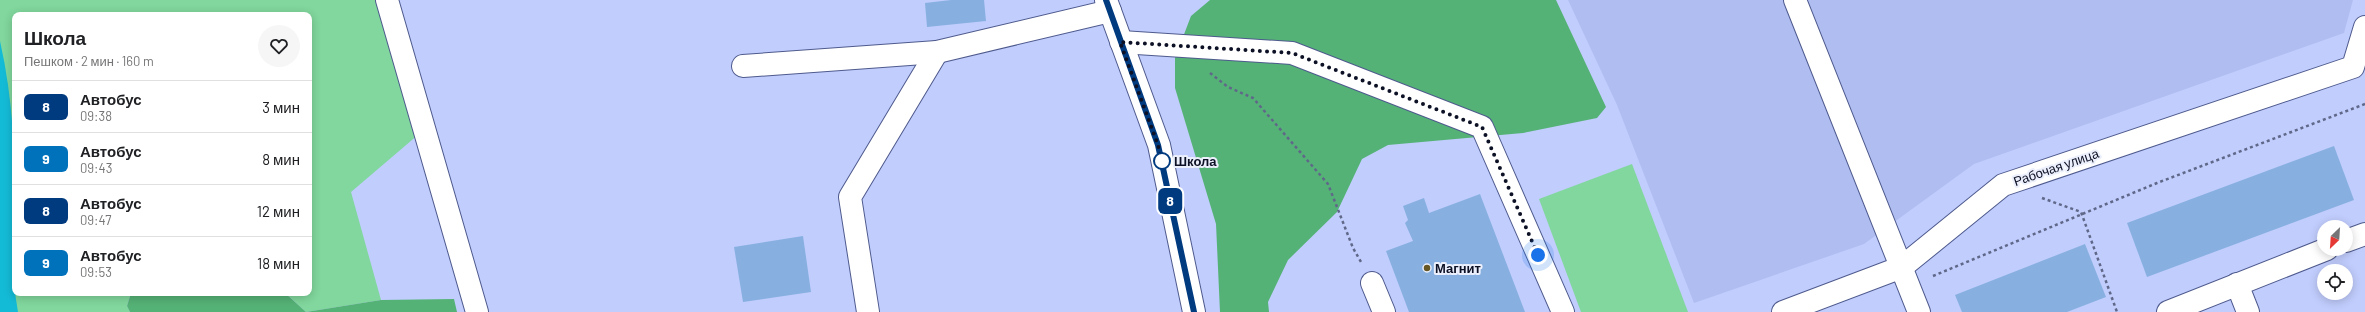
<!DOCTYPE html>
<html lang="ru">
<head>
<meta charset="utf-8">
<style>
  body { margin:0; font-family:Barlow,sans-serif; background:#f6f6f6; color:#202124; height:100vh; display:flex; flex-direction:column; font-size:15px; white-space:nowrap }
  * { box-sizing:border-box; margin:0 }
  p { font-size:13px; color:#757577 }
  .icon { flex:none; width:22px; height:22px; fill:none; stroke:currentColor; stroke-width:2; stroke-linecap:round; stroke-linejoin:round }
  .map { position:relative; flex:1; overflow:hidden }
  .details { position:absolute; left:12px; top:12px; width:300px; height:284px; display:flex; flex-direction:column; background:#fff; border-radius:8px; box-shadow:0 2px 10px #0003 }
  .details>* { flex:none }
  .badge { padding:0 8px; border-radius:6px; font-size:14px; line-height:26px }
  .needle { width:26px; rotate:205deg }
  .controls { position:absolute; left:2317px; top:220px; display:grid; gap:8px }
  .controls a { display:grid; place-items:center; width:36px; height:36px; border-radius:50%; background:#fff; box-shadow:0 2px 10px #0003; font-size:20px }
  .you { position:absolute; width:20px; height:20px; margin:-10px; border:3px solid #fff; border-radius:50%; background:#1a73e8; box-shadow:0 0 0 6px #1a73e833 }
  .map>.badge { position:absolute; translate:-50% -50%; box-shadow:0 0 0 2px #fff }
  .round { display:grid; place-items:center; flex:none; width:42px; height:42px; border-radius:21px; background:#f6f6f6 }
  .head { display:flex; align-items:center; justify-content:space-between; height:68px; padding:0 12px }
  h1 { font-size:19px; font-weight:800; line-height:30px }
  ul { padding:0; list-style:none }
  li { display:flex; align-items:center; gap:12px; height:52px; padding:0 12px; border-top:1px solid #e0e0e0 }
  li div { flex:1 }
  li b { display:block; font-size:15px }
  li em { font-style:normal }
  li .badge { min-width:44px; font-weight:700; text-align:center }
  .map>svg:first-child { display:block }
</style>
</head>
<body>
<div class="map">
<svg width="2365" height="312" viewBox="0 0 2365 312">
  <rect width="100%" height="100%" fill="#c1cdfd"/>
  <path fill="#b0bdf1" d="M1568,0H2353L2344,33L1974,164L1864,244L1694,303L1617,105Z"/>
  <g fill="#81d79d">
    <path d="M0,0H380L419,134L351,192L381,300L306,312L285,293H309V15H15V293H131L127,306L130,312H0Z"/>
    <path d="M1632,164L1688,312H1581L1539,199Z"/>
  </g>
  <g fill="#55b276">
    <path d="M1210,0H1556L1606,107L1597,118L1523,133L1388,145L1362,159L1337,212L1288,260L1268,302L1269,312H1220L1216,224L1175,88V58L1191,16Z"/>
    <path d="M131,293H285L306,312L381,300L454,299L457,312H130L127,306Z"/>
  </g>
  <path fill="#14bbd7" d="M0,41C19,124 15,209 15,293L18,312H0Z"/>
  <g fill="#87b0e1">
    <path d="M951,0H984L986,21L927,27L925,3Z"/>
    <path d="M2334,146L2354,200L2147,277L2127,223Z"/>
    <path d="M1480,194L1525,312H1409L1386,251L1413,241L1405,223L1408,220L1403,206L1424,198L1429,213Z"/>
    <path d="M803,236L811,292L743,302L734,247Z"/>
    <path d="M2085,244L2106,297L2067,312H1962L1955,295Z"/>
  </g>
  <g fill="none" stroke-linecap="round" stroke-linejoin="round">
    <g stroke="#4e5a8d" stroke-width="24">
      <g id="minor">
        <path d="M387,0L477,312"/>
        <path d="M1106,0L1159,145L1194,312"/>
        <path d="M1795,0L1919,312"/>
        <path d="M1121,42L1292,53L1482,127L1563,312"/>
        <path d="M743,66L937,52L1110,11"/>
        <path d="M2346,241L2365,234"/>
        <path d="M1372,283L1384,312"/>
        <path d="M2237,284L2248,312"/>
        <path d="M868,312L850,197L937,52"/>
        <path d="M1783,312L1902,267L2003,185L2353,67L2365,27"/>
        <path d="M2168,312L2327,249"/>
      </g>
    </g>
    <g stroke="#606889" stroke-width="2.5" stroke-dasharray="3 3" stroke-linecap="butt">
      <path d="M1210,73L1228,87L1253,98L1328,184L1353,248L1361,262"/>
      <path d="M2042,198L2081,212L2117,312"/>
      <path d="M1933,276L2157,183L2365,104"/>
    </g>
    <use href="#minor" stroke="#fff" stroke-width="22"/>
  </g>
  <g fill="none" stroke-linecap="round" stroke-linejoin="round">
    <g stroke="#fff" stroke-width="9">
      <path id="line" d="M1106,0L1158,145L1194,312"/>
    </g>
    <use href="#line" stroke="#003b80" stroke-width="6"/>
    <path stroke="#0d1125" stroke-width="4" stroke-dasharray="0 7.2" d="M1162,161L1158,145L1120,42L1292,53L1482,127L1538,255"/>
  </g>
  <circle fill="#fff" stroke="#003b80" stroke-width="2" cx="1162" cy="161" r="8"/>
  <circle fill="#665724" stroke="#ecf0fc" stroke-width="1.5" cx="1427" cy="268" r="4"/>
  <g text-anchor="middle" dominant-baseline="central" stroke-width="4" stroke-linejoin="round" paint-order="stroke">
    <g font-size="13" font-weight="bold" fill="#0d1125" stroke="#ecf0fc" text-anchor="start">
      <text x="1174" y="161">Школа</text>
    </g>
    <g font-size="13" fill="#0d1125" stroke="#ecf0fc">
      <text transform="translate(2056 167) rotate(-19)">Рабочая улица</text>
    </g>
    <g font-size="13" font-weight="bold" fill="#0d1125" stroke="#ecf0fc" text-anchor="start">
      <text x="1435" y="268">Магнит</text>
    </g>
  </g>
</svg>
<div class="controls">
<a><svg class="needle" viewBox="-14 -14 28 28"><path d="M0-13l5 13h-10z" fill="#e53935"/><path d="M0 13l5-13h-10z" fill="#757577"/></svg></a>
<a><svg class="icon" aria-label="locate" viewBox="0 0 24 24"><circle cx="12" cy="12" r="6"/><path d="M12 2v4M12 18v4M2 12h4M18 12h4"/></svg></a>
</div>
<div class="you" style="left:1538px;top:255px"></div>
<b class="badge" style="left:1170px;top:201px;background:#003b80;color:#fff">8</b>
<section class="details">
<div class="head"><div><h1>Школа</h1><p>Пешком · 2 мин · 160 m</p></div><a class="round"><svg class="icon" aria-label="heart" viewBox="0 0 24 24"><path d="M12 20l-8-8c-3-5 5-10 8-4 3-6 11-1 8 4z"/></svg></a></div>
<ul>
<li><span class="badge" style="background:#003b80;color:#fff">8</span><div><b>Автобус</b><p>09:38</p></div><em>3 мин</em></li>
<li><span class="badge" style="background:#0072bc;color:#fff">9</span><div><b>Автобус</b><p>09:43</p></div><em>8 мин</em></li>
<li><span class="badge" style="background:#003b80;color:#fff">8</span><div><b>Автобус</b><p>09:47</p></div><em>12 мин</em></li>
<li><span class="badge" style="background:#0072bc;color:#fff">9</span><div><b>Автобус</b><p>09:53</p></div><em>18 мин</em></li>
</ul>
</section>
</div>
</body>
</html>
